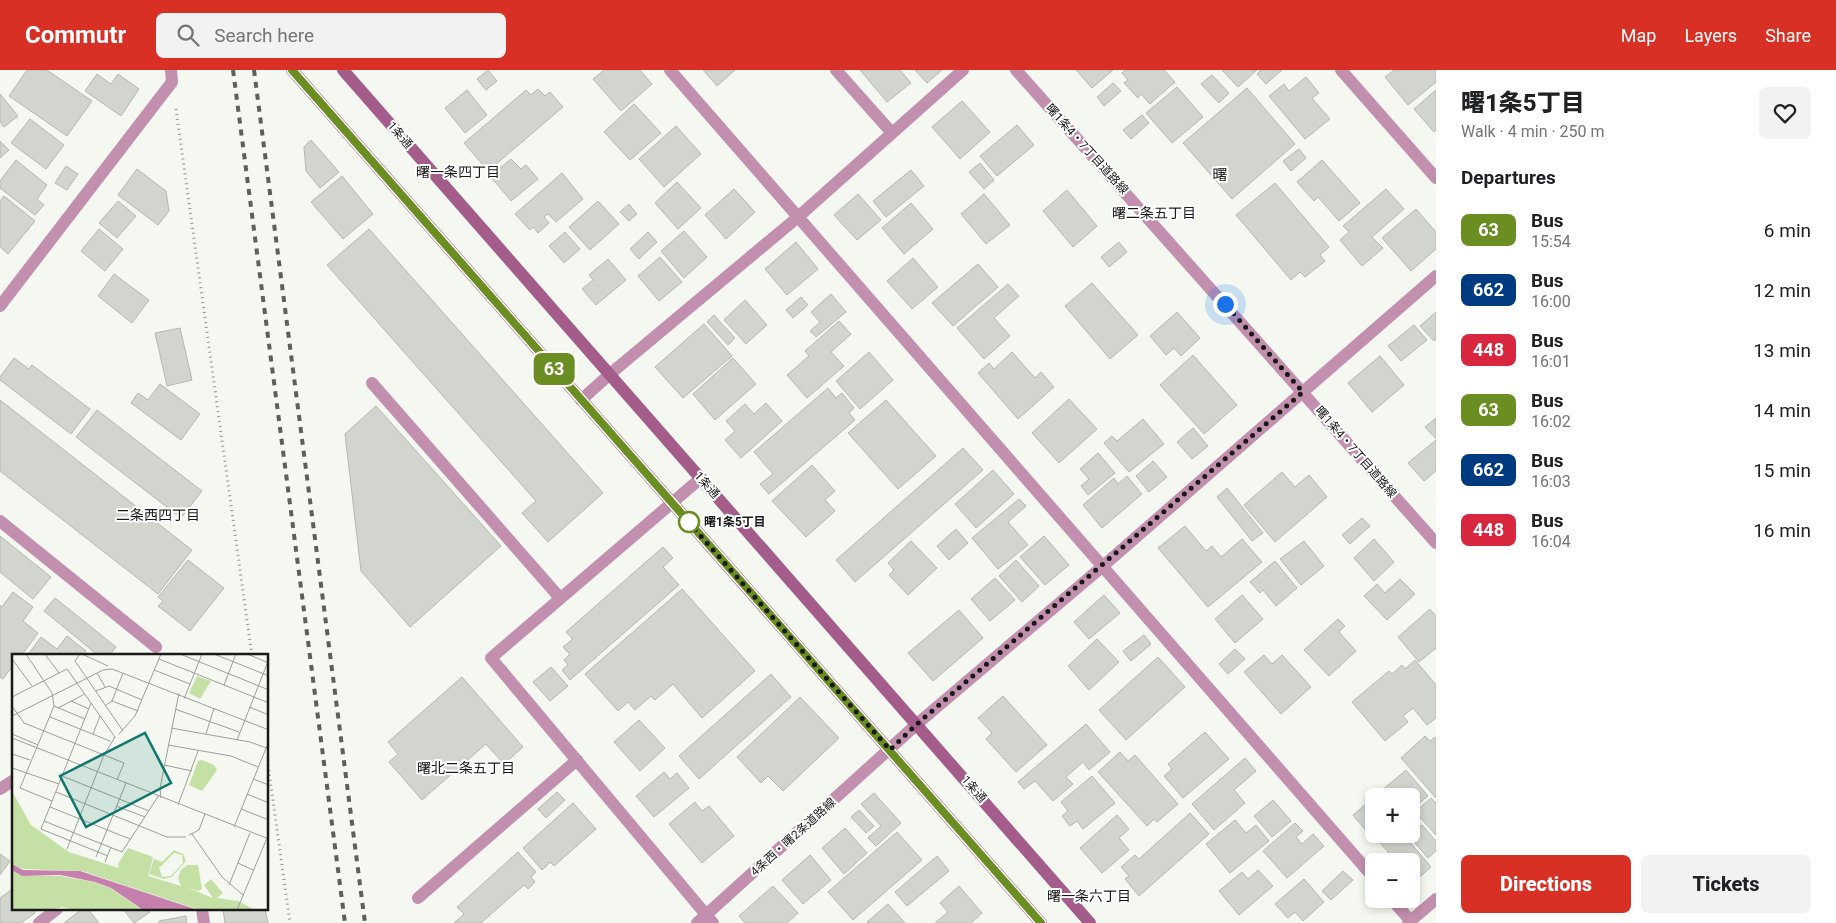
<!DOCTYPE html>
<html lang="en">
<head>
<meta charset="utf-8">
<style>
  body { margin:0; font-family:Roboto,"Noto Sans JP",sans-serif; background:#f2f2f2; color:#202124; height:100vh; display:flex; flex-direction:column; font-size:19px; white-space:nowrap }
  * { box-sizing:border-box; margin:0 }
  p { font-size:16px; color:#757577 }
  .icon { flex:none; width:28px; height:28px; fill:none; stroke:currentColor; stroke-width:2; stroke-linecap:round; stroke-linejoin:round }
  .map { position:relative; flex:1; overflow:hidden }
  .side { display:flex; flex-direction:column; background:#fff; width:400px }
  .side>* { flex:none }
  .badge { padding:0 10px; border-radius:8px; font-size:18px; line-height:32px }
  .buttons { position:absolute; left:1365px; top:718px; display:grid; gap:10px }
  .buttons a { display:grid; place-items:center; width:55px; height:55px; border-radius:8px; background:#fff; box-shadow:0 2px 8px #0003; font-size:25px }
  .you { position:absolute; width:25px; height:25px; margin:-12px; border:4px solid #fff; border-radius:50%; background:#1a73e8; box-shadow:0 0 0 8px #1a73e833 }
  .map>.badge { position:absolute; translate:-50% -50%; box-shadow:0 0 0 2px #fff }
  h2 { padding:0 25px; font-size:19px; line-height:45px }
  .round { display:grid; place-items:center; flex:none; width:52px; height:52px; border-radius:8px; background:#f2f2f2 }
  .summary { display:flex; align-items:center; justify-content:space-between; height:85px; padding:0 25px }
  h1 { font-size:24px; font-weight:800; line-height:38px }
  .cta { display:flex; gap:10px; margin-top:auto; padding:10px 25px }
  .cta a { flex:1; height:58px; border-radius:8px; background:#d93025; color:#fff; font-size:20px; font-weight:800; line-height:58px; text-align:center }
  .cta a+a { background:#f2f2f2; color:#202124 }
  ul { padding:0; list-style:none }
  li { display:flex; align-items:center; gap:15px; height:60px; padding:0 25px }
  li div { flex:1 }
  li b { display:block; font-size:19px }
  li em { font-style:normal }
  li .badge { min-width:55px; font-weight:700; text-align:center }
  header { display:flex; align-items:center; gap:30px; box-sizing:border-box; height:70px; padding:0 25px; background:#d93025; color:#fff }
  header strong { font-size:24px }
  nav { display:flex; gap:28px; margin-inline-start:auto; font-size:18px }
  .search { width:350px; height:45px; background:#f2f2f2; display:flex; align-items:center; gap:12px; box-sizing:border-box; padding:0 18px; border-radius:8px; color:#757577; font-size:19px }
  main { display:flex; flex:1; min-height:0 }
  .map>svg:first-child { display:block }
</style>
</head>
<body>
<header>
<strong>Commutr</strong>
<div class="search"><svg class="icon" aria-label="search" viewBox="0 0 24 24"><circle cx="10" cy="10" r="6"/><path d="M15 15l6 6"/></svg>Search here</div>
<nav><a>Map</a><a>Layers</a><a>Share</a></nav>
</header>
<main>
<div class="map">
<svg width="1436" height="853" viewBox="0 0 1436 853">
  <rect width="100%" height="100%" fill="#f4f8f0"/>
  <g fill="#d1d5ce" stroke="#b4b8b1">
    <path d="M27,0H47L92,31L67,66L9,26Z"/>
    <path d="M488,0L497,11L486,20L477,9Z"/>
    <path d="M604,0H640L652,14L621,41L593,9Z"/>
    <path d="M703,0H735L717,16Z"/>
    <path d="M860,0H900L911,13L887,32Z"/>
    <path d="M915,0H942L927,13Z"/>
    <path d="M1076,0H1113L1092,18Z"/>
    <path d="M1125,0H1164L1175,12L1150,34L1141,24L1138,28L1124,13L1128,10L1122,3Z"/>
    <path d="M1222,0H1257L1238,17Z"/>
    <path d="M1261,0H1282L1266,14L1257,4Z"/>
    <path d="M1394,0H1436V12L1408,35L1385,7Z"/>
    <path d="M97,4L111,14L118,4L139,19L121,46L85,21Z"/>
    <path d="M1212,5L1229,23L1219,33L1201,14Z"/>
    <path d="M1306,7L1319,23L1312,28L1330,49L1305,69L1269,26L1284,14L1289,21Z"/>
    <path d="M1113,13L1121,21L1104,36L1097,27Z"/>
    <path d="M1177,17L1203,47L1172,73L1146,43Z"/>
    <path d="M1247,18L1295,74L1232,129L1183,73Z"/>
    <path d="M538,19L545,26L550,22L563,37L488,101L464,73L526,20L531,25Z"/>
    <path d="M467,20L487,45L465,63L445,38Z"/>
    <path d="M1436,20V60L1434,62L1414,39Z"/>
    <path d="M0,24L18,46L4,57L0,52Z"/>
    <path d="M962,31L990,62L960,89L932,57Z"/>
    <path d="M634,34L661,63L630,90L604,62Z"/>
    <path d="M1142,45L1149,53L1131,69L1123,60Z"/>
    <path d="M30,49L64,75L46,99L11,73Z"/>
    <path d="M1017,55L1034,75L997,106L980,86Z"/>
    <path d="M676,56L701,84L664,117L639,89Z"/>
    <path d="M311,70L339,102L320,118L306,101L304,77Z"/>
    <path d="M0,71L9,80L0,88Z"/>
    <path d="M1299,79L1306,88L1291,101L1283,91Z"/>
    <path d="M511,89L521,99L526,95L538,109L511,131L490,106Z"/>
    <path d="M16,90L47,115L37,129L44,135L35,145L0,118V111Z"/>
    <path d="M1322,90L1360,133L1339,151L1318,127L1314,131L1297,112Z"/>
    <path d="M980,93L994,110L984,119L969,102Z"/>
    <path d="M66,96L78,104L67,120L55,113Z"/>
    <path d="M137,99L166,121L169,141L158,155L118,125Z"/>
    <path d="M911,100L924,116L886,147L873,131Z"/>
    <path d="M562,103L583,129L556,152L548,144L544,147L549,153L538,163L533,157L530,160L515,144Z"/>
    <path d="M342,106L373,144L343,169L311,132Z"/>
    <path d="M677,112L701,138L678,159L655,133Z"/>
    <path d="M1275,113L1329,177L1320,185L1325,191L1305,207L1300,202L1291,210L1236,145Z"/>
    <path d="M734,119L755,142L726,169L705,145Z"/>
    <path d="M1386,119L1404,139L1372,167L1383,178L1362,196L1340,170L1349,162L1343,156Z"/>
    <path d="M1067,120L1097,156L1073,177L1043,141Z"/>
    <path d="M858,124L881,150L857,170L834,145Z"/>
    <path d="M984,124L1010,155L986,174L961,144Z"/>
    <path d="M4,126L35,151L8,184L0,177V131Z"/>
    <path d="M118,131L136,146L117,168L99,153Z"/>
    <path d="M598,131L619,154L590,180L569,157Z"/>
    <path d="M911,133L933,159L904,184L882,158Z"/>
    <path d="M629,134L637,144L629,151L620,142Z"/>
    <path d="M1416,139L1436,162V179L1411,201L1382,168Z"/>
    <path d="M99,159L123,179L105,201L81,181Z"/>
    <path d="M369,159L603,423L548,472L522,443L536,431L327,195Z"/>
    <path d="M684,161L707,187L684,208L661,181Z"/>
    <path d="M565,162L580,179L564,193L549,176Z"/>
    <path d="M648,162L657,172L639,189L630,179Z"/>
    <path d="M796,172L818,199L787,225L765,199Z"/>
    <path d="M1119,172L1127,182L1109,197L1101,187Z"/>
    <path d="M660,187L682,212L659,231L638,206Z"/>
    <path d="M913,188L938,217L912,239L887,211Z"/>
    <path d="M608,189L626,210L596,235L582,219L593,210L589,205Z"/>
    <path d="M978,194L998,217L953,256L932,233Z"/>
    <path d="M114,204L149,230L132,253L98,226Z"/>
    <path d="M1092,213L1138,265L1110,289L1065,236Z"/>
    <path d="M1008,214L1019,226L994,248L1010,266L984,289L957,258Z"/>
    <path d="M831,224L846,242L816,267L810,261L820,252L811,242Z"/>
    <path d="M801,227L808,235L793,248L786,240Z"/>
    <path d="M745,230L767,255L746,274L724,250Z"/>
    <path d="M1177,242L1200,268L1181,286L1174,278L1166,285L1150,266Z"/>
    <path d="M1436,242V269L1434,271L1420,256Z"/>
    <path d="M714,245L735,268L728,275L707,252Z"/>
    <path d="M839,251L851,264L831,282L844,296L807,328L787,305L809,286L805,281Z"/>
    <path d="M704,254L732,286L683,328L655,297Z"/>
    <path d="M1414,255L1427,270L1401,291L1388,276Z"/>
    <path d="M180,258L192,310L167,316L155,263Z"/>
    <path d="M869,282L893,310L860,339L836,311Z"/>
    <path d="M1012,282L1035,308L1041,302L1054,317L1018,349L978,303L989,293L994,299Z"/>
    <path d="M1193,285L1237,335L1204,364L1160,315Z"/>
    <path d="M1380,286L1404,315L1372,342L1348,313Z"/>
    <path d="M14,288L29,299L32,295L90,339L71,364L0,310V307Z"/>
    <path d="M733,288L756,314L715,350L693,324Z"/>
    <path d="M160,314L200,344L181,370L131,333L138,323L148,330Z"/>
    <path d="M828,318L836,328L842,323L854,338L849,343L855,350L769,424L760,414L773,404L754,382Z"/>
    <path d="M1069,329L1097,359L1059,393L1032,363Z"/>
    <path d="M0,330L192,480L158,524L0,401Z"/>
    <path d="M886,330L936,386L898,419L848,363Z"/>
    <path d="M766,333L782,351L741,388L725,370L735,361L726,351L745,334L754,344Z"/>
    <path d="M376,336L501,476L410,557L361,501L345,364Z"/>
    <path d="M97,340L202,421L181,448L76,367Z"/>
    <path d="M1436,348V369L1425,357Z"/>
    <path d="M1143,349L1164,374L1129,402L1104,373L1112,366L1117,371Z"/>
    <path d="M1193,358L1208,376L1192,389L1177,372Z"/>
    <path d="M1436,370V401L1424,411L1408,393Z"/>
    <path d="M963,378L983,400L855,512L836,490Z"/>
    <path d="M1098,383L1115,403L1088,425L1081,416L1089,409L1080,399Z"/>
    <path d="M1153,391L1167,407L1149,422L1136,406Z"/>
    <path d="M812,395L835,421L825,430L835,441L806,467L772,431Z"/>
    <path d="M993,400L1014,424L976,458L955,434Z"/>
    <path d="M1282,402L1295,417L1309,405L1327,427L1275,472L1244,435Z"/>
    <path d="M1127,406L1142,424L1102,458L1083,435L1114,408L1118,414Z"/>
    <path d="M1227,418L1263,463L1252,471L1217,427Z"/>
    <path d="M1019,429L1026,436L1008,452L1028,475L998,499L972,468Z"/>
    <path d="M1362,448L1370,456L1350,474L1342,465Z"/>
    <path d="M1185,456L1206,481L1212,476L1221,487L1242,469L1262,492L1208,537L1158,478Z"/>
    <path d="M956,459L968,473L949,490L937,476Z"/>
    <path d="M0,466L51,507L33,529L0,502Z"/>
    <path d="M1044,466L1069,495L1045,515L1020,487Z"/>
    <path d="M1374,469L1394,492L1374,511L1354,488Z"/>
    <path d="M911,471L937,498L908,525L889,505L894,500L888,493Z"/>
    <path d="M1304,471L1324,496L1301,515L1280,489Z"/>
    <path d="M663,477L673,488L663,497L679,515L570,610L562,600L568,595L564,590L570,584L563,577L573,569L566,562Z"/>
    <path d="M188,490L224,518L190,561L158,536L163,531L158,527Z"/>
    <path d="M1016,490L1039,516L1022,532L999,506Z"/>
    <path d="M1275,491L1297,518L1276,536L1263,520L1260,523L1250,512Z"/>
    <path d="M995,508L1015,530L990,551L971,529Z"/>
    <path d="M1400,509L1415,524L1387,550L1364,526L1377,514L1385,523Z"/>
    <path d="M682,519L755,601L702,648L673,614L655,630L651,626L635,640L628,632L618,641L585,604Z"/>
    <path d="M13,522L33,537L23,551L38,563L21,586H14V594L3,609L0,607V535L2,537Z"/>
    <path d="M1104,525L1120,543L1089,569L1074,552Z"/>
    <path d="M1242,525L1263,549L1235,573L1215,549Z"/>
    <path d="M55,528L116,577L109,586H99L44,541Z"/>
    <path d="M1430,539L1436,546V578L1419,592L1398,567Z"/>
    <path d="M959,540L983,568L933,611L908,583Z"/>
    <path d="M1338,549L1345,556L1339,562L1356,581L1329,606L1304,580Z"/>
    <path d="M1144,565L1151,574L1131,591L1123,581Z"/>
    <path d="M67,566L86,581L82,586H27L41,567L57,579Z"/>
    <path d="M1097,569L1119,592L1089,620L1068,596Z"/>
    <path d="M1235,579L1245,589L1228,604L1219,594Z"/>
    <path d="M1264,585L1272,594L1282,585L1311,617L1281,644L1244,602Z"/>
    <path d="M1158,587L1185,617L1126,670L1099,640Z"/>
    <path d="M1415,590L1436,615V648L1427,655L1413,638L1403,646L1408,652L1385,671L1352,632L1389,601L1392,604L1402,595L1405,599Z"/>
    <path d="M551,597L568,616L550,631L533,612Z"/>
    <path d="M771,604L791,627L699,709L679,686Z"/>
    <path d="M462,607L523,677L504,694L486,674L422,730L389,692L398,684L388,672Z"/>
    <path d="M1003,626L1047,675L1016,702L986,669L992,663L978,648Z"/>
    <path d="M800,627L839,668L783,721L768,706L761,713L737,687Z"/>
    <path d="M639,650L665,678L640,701L614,672Z"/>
    <path d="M1086,654L1110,682L1089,700L1083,692L1066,707L1073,714L1053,731L1035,711L1024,719L1018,712Z"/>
    <path d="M1205,662L1229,689L1183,728L1164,706L1172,699L1168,694Z"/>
    <path d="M1425,666L1430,671L1435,667L1436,668V728L1401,688Z"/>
    <path d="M1120,682L1128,691L1135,685L1178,734L1157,752L1154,749L1147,756L1098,702Z"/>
    <path d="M1245,688L1256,701L1234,720L1245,733L1214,760L1192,734Z"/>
    <path d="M1406,700L1428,726L1411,740V726H1375Z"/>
    <path d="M664,702L670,709L677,703L689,718L654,747L636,726Z"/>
    <path d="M1092,706L1115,733L1083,759L1077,751L1070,756L1062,746L1068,741L1061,732Z"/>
    <path d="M557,722L565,730L546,748L538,739Z"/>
    <path d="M874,723L901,753L876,776L868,768L881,756L861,734Z"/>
    <path d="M1374,727V764H1383L1375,771L1353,745Z"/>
    <path d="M1431,728L1436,733V765L1415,742Z"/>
    <path d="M1273,730L1291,751L1272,767L1254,746Z"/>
    <path d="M695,732L702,741L709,736L734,766L702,793L669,754Z"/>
    <path d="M573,733L596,759L554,796L550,792L542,800L523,778Z"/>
    <path d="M859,740L874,756L866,763L851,747Z"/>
    <path d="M1190,743L1209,764L1139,826L1125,809L1129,806L1121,797L1135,785L1139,789Z"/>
    <path d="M1117,745L1129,759L1119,768L1129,780L1102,803L1080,778Z"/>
    <path d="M1235,750L1246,763L1256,755L1269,771L1230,803L1206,774Z"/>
    <path d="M1295,753L1303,761L1296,767L1302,774L1313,764L1324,776L1287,808L1263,781Z"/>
    <path d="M1422,755L1436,771V781L1428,788L1409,766Z"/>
    <path d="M845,758L867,783L844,804L822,778Z"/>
    <path d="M897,762L922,790L853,850L828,822Z"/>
    <path d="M1391,764H1403L1431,797L1414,812L1411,808V791H1396L1380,773Z"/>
    <path d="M518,782L536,802L531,807L535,812L528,819L524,815L481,853H454L464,844L457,837Z"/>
    <path d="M0,784L10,791L0,805Z"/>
    <path d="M810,785L831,810L803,834L782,810Z"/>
    <path d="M937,786L949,801L907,836L895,822Z"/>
    <path d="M1258,800L1273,816L1239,845L1219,821L1242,802L1248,809Z"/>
    <path d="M1343,801L1353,810L1331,830L1322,821Z"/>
    <path d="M1304,809L1324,832L1303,851L1295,842L1288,848L1275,834Z"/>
    <path d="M773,816L798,843L787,853H745L739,846Z"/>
    <path d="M959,816L982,843L971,853H935L948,842L940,833Z"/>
    <path d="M11,820L14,823V839H33L35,843L21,853H0V828Z"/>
    <path d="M888,834L905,853H868L867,852Z"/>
    <path d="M82,839H88L99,853H64Z"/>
    <path d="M123,839H147L150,842L134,853Z"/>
    <path d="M223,839H265L268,853H225Z"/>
    <path d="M186,846L187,853H159V851Z"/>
  </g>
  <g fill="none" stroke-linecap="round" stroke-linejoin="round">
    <g stroke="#92948f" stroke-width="3" stroke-dasharray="1 4" stroke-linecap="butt">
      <path d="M176,39L252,586"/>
      <path d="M268,695L290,853"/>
    </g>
    <g stroke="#c28fae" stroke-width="12">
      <path d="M372,313L560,528"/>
      <path d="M0,451L156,577"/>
      <path d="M0,719L14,710"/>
      <path d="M418,828L577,690"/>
      <path d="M202,839L204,853"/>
      <path d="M39,853L57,839"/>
    </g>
    <g stroke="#c28fae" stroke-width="12">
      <path d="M670,0L1374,808"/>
      <path d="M836,0L892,63"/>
      <path d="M1016,0L1436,473"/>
      <path d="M1341,0L1436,108"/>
      <path d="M0,236L172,12L171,0"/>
      <path d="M581,330L610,304L798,147L963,0"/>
      <path d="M701,408L491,588L713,853"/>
      <path d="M1391,829L1411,851"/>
      <path d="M697,853L917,654L1103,496L1436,206"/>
      <path d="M1408,853L1436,829"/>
    </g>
    <g stroke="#a45c8b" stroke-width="12">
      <path d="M292,0L1041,853"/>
      <path d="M343,0L1090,853"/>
    </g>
    <g stroke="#5d5f5b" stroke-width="4" stroke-dasharray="6 6" stroke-linecap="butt">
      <path d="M233,0L345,853"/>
      <path d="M254,0L365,853"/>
    </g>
  </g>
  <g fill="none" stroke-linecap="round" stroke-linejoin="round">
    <g stroke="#fff" stroke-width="11">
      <path id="line" d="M292,0L1041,853"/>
    </g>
    <use href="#line" stroke="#6b8e23" stroke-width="8"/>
    <path stroke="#191a18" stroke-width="5" stroke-dasharray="0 9" d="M689,452L683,446L890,680L917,654L1303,322L1225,234"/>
  </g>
  <circle fill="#fff" stroke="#6b8e23" stroke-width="2.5" cx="689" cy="452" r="10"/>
  <g text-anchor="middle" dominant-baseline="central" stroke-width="4" stroke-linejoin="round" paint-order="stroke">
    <g font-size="12" fill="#191a18" stroke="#fff">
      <text transform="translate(400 65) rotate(49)">1条通</text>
      <text transform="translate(1087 79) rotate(48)">曙1条4・7丁目道路線</text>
      <text transform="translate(1356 382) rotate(49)">曙1条4・7丁目道路線</text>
      <text transform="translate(707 415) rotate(48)">1条通</text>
      <text transform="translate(974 719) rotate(49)">1条通</text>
      <text transform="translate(793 767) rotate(-42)">4条西・曙2条道路線</text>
    </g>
    <g font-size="12" font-weight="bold" fill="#191a18" stroke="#fff" text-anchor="start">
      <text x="704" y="452">曙1条5丁目</text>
    </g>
    <g font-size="14" fill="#191a18" stroke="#fff">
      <text x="458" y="102">曙一条四丁目</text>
      <text x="1154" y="143">曙二条五丁目</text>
      <text x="158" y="445">二条西四丁目</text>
      <text x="466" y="698">曙北二条五丁目</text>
      <text x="1089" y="826">曙一条六丁目</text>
    </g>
    <g font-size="15" fill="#191a18" stroke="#fff">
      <text x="1220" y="105">曙</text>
    </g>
  </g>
  <g transform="translate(12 584)">
    <rect width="256" height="256" fill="#f4f8f0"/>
    <path d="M185,22L199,27L188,45L177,39ZM190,106L202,111L205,116L190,137L177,131L186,107ZM0,137L19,171L57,198L107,214L106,210L116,194L141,203L136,222L169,232L166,224L169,216L175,211H186L190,235L186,237L174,233L201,244L192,231L199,225L211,239L205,244L226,247L243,256H188L70,217L11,215L3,212L0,209ZM162,196L171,200L174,207L160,223L152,225L137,220L142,205L150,208ZM162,199L170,201L171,209L159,222L150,223L147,214ZM0,216L10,222H48L82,228L98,234L130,256H64L50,253L37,256H0Z" fill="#c4e0a4" fill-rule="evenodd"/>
    <path d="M0,210L11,216L68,217L186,256H131L99,234L83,228L48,221L10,222L0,216Z" fill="#c680ad"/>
    <path fill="none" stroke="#9c9f9a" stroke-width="1" d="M14,0L40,39L42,52L73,65M33,0L47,19M68,0L63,7L111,77M70,0L96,12M168,0L257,36M202,0L257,22M235,0L257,9M0,5L20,32M147,5L257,49M142,16L178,30M85,19L93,33M212,31L224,0M84,37L97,32L130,46M0,43L55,15L103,83M172,45L190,0M59,47L77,55M100,47L126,57M79,49L29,175L96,202M94,51L100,47L111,19M0,52L12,69L112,109L105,126M237,53L257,61M46,54L73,40M163,55L227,78M0,62L91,16L100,15L257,76M38,63L98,87M159,74L238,88L257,95M0,80L26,91M81,80L88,62M107,80L123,62L149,0M194,80L202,54M0,84L257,185M225,86L257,5M156,91L219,102L246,113M0,100L18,106M152,111L180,117M0,114L47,130M50,122L137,157M241,125L257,131M44,138L155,183H174M235,140L257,149M149,144L148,134L167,39M40,147L8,134L42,52M166,151L186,97M104,152L133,163M38,153L118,185M229,155L257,166M32,167L110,198L147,141M222,173L257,87M180,180L210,223L231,241M177,181L187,176L193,160M55,195L92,101L103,83M84,203L114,129M93,208L99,193M226,209L241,216M217,231L238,179M225,256L257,179"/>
    <path fill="#0f766e" fill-opacity="0.15" stroke="#0f766e" stroke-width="2.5" d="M133,79L159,129L74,173L48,122Z"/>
    <rect width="256" height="256" fill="none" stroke="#191a18" stroke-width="2.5"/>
  </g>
</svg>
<div class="buttons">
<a>+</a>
<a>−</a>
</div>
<div class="you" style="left:1225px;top:234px"></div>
<b class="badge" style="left:554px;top:299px;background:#6b8e23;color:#fff">63</b>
</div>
<section class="side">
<div class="summary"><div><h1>曙1条5丁目</h1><p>Walk · 4 min · 250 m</p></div><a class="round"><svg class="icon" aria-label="heart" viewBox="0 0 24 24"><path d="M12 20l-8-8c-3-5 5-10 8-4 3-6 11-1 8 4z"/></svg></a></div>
<h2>Departures</h2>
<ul>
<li><span class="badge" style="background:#6b8e23;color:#fff">63</span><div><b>Bus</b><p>15:54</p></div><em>6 min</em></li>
<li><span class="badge" style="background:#003b80;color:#fff">662</span><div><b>Bus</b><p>16:00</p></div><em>12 min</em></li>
<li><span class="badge" style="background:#d7263d;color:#fff">448</span><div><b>Bus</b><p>16:01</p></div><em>13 min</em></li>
<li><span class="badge" style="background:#6b8e23;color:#fff">63</span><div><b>Bus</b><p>16:02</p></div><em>14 min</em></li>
<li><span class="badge" style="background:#003b80;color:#fff">662</span><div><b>Bus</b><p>16:03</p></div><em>15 min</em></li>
<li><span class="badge" style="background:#d7263d;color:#fff">448</span><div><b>Bus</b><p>16:04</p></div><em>16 min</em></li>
</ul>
<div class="cta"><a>Directions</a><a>Tickets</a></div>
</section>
</main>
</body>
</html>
